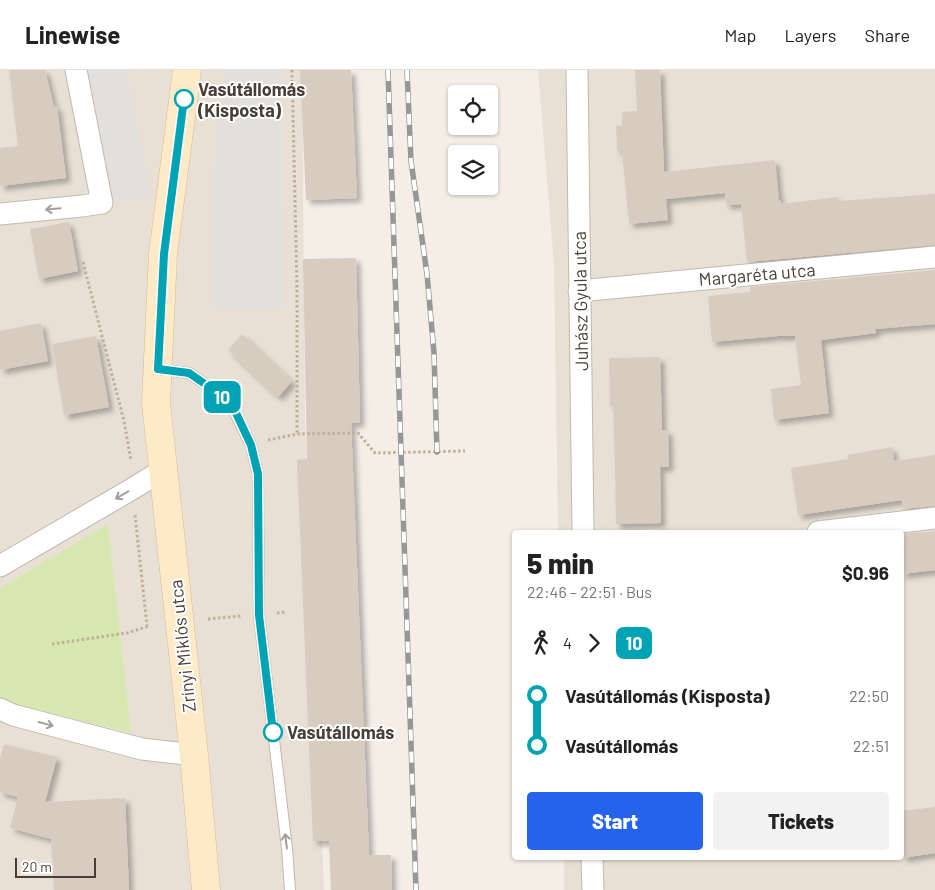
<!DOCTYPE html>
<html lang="en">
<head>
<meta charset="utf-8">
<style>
  body { margin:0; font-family:Barlow,sans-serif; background:#f2f2f2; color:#222; height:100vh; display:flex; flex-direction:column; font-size:19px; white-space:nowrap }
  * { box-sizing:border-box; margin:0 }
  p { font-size:16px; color:#767676 }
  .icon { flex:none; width:28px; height:28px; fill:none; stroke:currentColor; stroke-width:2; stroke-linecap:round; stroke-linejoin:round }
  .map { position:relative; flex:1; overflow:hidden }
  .panel { position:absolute; left:512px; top:460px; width:392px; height:330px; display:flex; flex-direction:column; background:#fff; border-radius:5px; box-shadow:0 1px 4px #0004 }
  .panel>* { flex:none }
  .badge { padding:0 10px; border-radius:8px; font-size:18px; line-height:32px }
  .controls { position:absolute; left:448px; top:15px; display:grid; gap:10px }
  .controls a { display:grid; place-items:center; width:50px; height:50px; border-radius:5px; background:#fff; box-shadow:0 1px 4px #0004; font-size:25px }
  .scale { position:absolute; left:15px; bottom:12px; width:81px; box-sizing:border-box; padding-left:5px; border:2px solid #473e36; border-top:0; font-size:14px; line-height:18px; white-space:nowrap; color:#473e36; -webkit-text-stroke:4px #fff; paint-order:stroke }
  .map>.badge { position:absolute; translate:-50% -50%; box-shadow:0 0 0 2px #fff }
  .legs { display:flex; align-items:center; gap:8px; height:55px; padding:0 15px; font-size:16px }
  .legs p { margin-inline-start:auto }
  .overview { display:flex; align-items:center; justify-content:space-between; height:85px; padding:0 15px }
  h1 { font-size:28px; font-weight:800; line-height:38px }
  .cta { display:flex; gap:10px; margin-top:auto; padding:10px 15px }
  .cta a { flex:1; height:58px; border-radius:5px; background:#2563eb; color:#fff; font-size:20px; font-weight:800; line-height:58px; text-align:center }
  .cta a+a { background:#f2f2f2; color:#222 }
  ul { padding:0 15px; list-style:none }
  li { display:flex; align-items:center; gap:18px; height:50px; font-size:19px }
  li i { display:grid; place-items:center; width:8px; height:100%; margin:0 6px; background:currentColor }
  li i::after { content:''; width:12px; height:12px; margin:-6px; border:4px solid; border-radius:50%; background:#fff }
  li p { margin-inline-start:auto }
  li:first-child i { background:linear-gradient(#0000 50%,currentColor 0) }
  li:last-child i { background:linear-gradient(currentColor 50%,#0000 0) }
  header { display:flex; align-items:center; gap:30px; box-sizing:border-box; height:70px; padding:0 25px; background:#fff; border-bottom:1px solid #e0e0e0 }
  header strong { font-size:24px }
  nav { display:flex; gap:28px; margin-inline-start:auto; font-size:18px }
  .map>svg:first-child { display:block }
</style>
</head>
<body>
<header>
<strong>Linewise</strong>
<nav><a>Map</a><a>Layers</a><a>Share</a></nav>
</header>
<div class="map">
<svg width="935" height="820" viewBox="0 0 935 820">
  <defs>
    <filter id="shadow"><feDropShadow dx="4.5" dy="4.5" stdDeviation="2.5" flood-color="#0004"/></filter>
  </defs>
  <rect width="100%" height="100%" fill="#f4eee7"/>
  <g fill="#e8e0d5">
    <path d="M0,0H302L305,355L324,820H0V631L130,663L108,455L0,518Z"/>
    <path d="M538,0H935V820H564V788H902V462H558L554,195Z"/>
  </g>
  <path fill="#d6e8b0" d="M108,454L131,663L0,631V518Z"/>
  <g fill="#e2dfdc">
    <path d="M86,0H127L151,127L112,132Z"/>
    <path d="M225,0H281L284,238L213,239L212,107Z"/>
  </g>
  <g fill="#d8ccc0" filter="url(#shadow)">
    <path d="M9,0H45L54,37L57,36L66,108L0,116V78L18,76Z"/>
    <path d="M300,0H351L357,128L306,130Z"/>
    <path d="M635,0H660L664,102L775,90L779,130H780L781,134L838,127V131L935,124V175L747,192L741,134L726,135L725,123L666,129L668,150L629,154L622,81H617L616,56H622V42L637,41Z"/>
    <path d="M69,152L78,201L39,209L30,159Z"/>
    <path d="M356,188L360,353H351L369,785H391L392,820H331L329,771H313L297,390L307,389L303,189Z"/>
    <path d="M935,200V254L875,259L876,263L821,270L829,343L774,350L771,319L801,315L795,266H778L712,272L708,226L750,222V217Z"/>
    <path d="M41,253L48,291L0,300V261Z"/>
    <path d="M242,264L292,311L278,327L228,280Z"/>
    <path d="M96,266L109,337L64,345L52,274Z"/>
    <path d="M660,287L662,360H668L669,397H660L661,453L616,454L615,397L613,336H610L609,288Z"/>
    <path d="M892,377L894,391L935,385V436L902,439V430L798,445L791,398L848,389L847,385Z"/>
    <path d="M935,461V500L902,504V464Z"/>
    <path d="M4,674L57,687L45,732L125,728L129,820H54L51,769L10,758L18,727L0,722V688Z"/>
    <path d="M935,737V783L902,788V741Z"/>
  </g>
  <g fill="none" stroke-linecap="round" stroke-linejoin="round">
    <g stroke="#c2b8ad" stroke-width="12">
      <path id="service" d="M158,299L189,303L218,323L235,343L251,375L258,405L259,545L287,778L290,820"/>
    </g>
    <g stroke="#c2b8ad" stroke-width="23">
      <g id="minor">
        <path d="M577,0L583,462"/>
        <path d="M0,144L82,136L102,133L76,0"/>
        <path d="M579,221L935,187"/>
        <path d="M818,462L935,448"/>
        <path d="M0,496L132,419L163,400"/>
        <path d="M0,639L13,645L142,679L194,685"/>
        <path d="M592,788L593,820"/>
      </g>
    </g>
    <g stroke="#d4bc97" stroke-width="29">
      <path id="secondary" d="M187,0L163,184L156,333L194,685L206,820"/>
    </g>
    <g stroke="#c1af9b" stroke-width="3" stroke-dasharray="2.5 2.5" stroke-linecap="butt">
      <path d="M292,0L297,217V364"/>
      <path d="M83,192L124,351L131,391"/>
      <path d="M268,370L297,364L358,363L375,383L465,381"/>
      <path d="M135,445L147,556"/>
      <path d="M277,543L287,542"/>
      <path d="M208,549L241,546"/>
      <path d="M52,574L127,563L149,556"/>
    </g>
    <use href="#service" stroke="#fff" stroke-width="10"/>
    <use href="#minor" stroke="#fff" stroke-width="21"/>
    <use href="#secondary" stroke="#feeac7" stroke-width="28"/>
    <g stroke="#979797" stroke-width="5.5">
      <g id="rail">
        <path d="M388,0L416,820"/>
        <path d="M407,0L411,91L427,204L434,283L437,382"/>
      </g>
    </g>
    <use href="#rail" stroke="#fff" stroke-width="4" stroke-dasharray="11" stroke-linecap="butt"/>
  </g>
  <defs><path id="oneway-shaft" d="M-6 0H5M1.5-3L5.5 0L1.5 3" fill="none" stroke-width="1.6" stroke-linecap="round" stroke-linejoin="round" transform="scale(1.25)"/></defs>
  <g stroke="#a39e9a">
    <use href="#oneway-shaft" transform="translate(53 139) rotate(175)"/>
    <use href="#oneway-shaft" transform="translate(122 425) rotate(150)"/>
    <use href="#oneway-shaft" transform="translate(46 654) rotate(15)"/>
    <use href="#oneway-shaft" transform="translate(286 771) rotate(-97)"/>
  </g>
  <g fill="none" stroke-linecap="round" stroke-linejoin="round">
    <g stroke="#fff" stroke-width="11">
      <path id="line-1" d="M184,29L164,184L158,299L189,303L218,323L236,343L251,375L258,404L259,545L273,662"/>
    </g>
    <use href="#line-1" stroke="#00a3b4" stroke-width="8"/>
  </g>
  <g fill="#fff" stroke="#00a3b4" stroke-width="2.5">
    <circle cx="184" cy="29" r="9"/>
    <circle cx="273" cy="662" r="9"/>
  </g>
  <g text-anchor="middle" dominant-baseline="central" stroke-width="4" stroke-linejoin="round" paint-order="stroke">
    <g font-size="18" font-weight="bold" fill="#473e36" stroke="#fff" text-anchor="start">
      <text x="198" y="19">Vasútállomás<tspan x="198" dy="21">(Kisposta)</tspan></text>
      <text x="287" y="662">Vasútállomás</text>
    </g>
    <g font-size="18" fill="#473e36" stroke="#fff">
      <text transform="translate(757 204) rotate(-5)">Margaréta utca</text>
      <text transform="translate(580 231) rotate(-91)">Juhász Gyula utca</text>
      <text transform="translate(182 576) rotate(-96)">Zrínyi Miklós utca</text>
    </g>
  </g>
</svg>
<div class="controls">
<a><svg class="icon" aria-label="locate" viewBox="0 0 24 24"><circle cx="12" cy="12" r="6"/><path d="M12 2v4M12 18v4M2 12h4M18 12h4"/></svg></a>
<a><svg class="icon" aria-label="layers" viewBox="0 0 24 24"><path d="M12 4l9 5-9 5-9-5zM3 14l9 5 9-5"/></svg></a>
</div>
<div class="scale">20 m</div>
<b class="badge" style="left:222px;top:327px;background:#00a3b4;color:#fff">10</b>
<section class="panel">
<div class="overview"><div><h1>5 min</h1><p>22:46 – 22:51 · Bus</p></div><b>$0.96</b></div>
<div class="legs"><svg class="icon" aria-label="walk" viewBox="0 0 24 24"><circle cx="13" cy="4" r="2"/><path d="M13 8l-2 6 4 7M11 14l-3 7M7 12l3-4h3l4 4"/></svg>4<svg class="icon" aria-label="forward" viewBox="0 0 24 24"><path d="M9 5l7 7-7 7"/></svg><b class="badge" style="background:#00a3b4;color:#fff">10</b></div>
<ul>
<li><i style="color:#00a3b4"></i><b>Vasútállomás (Kisposta)</b><p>22:50</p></li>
<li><i style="color:#00a3b4"></i><b>Vasútállomás</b><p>22:51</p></li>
</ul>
<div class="cta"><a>Start</a><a>Tickets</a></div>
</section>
</div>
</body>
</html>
